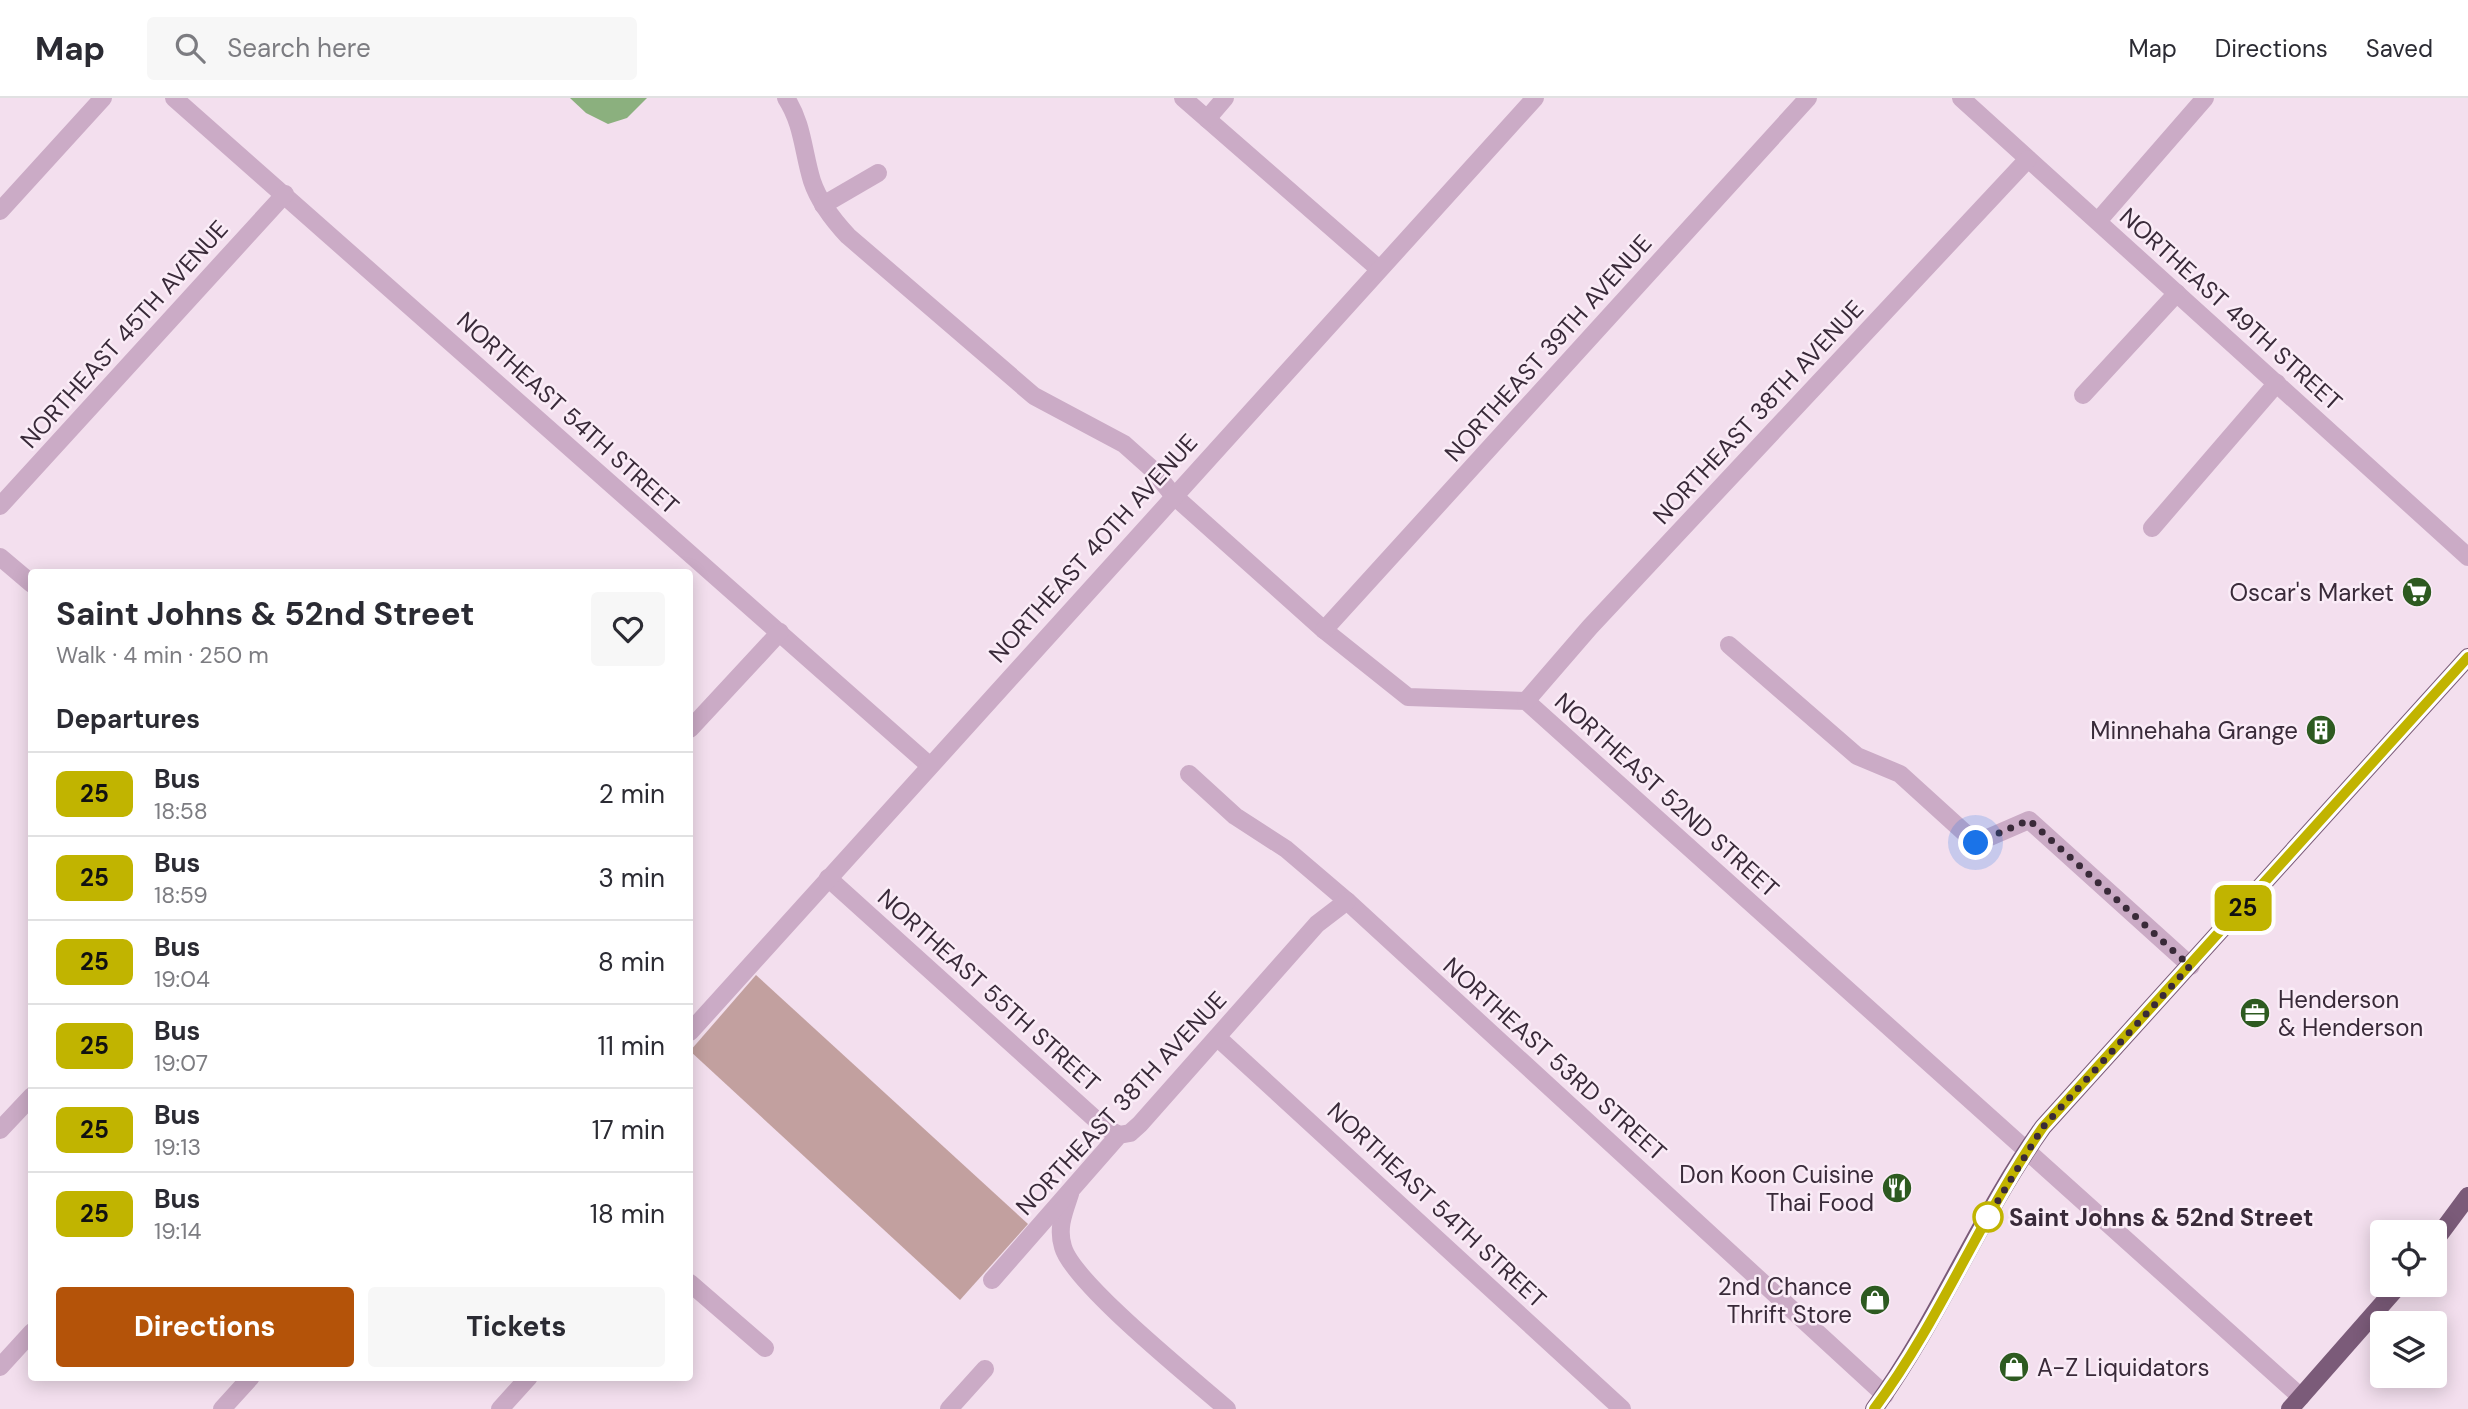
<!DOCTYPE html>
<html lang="en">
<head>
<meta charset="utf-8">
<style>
  body { margin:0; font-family:"DM Sans",sans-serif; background:#f7f7f7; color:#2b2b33; height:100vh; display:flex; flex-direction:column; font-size:26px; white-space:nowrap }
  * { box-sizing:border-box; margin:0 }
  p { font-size:23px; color:#7c7c81 }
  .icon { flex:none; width:38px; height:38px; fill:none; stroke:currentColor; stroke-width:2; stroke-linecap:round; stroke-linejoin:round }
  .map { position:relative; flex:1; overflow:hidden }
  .details { position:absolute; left:28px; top:471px; width:665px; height:812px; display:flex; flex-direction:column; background:#fff; border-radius:7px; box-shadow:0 4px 18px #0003 }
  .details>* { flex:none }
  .badge { padding:0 14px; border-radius:10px; font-size:24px; line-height:46px }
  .tools { position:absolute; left:2370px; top:1122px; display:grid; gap:14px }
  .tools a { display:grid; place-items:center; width:77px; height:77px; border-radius:7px; background:#fff; box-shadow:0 4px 18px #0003; font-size:35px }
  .you { position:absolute; width:35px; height:35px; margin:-18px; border:5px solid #fff; border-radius:50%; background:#1a73e8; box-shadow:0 0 0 10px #1a73e833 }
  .map>.badge { position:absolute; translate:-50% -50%; box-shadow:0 0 0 4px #fff }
  h2 { padding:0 28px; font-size:26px; line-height:63px }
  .round { display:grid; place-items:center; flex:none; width:74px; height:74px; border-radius:7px; background:#f7f7f7 }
  .overview { display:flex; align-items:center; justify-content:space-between; height:119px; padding:0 28px }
  h1 { font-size:33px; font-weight:700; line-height:52px }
  .action { display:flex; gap:14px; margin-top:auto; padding:14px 28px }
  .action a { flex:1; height:80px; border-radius:7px; background:#b45309; color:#fff; font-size:28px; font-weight:700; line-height:80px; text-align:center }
  .action a+a { background:#f7f7f7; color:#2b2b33 }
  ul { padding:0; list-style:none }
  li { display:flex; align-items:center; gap:21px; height:84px; padding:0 28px; border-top:2px solid #e1e1e2 }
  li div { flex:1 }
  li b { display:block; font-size:26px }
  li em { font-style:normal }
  li .badge { min-width:77px; font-weight:700; text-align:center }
  header { display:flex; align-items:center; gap:42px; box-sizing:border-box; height:98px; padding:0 35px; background:#fff; border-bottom:2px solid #e1e1e2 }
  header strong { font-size:33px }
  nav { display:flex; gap:38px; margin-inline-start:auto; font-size:24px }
  .search { width:490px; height:63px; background:#f7f7f7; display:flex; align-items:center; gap:18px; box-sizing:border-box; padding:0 24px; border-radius:7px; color:#7c7c81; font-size:26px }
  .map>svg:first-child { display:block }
</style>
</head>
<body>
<header>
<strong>Map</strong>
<div class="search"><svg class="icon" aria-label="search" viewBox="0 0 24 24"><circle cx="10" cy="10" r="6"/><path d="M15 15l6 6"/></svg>Search here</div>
<nav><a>Map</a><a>Directions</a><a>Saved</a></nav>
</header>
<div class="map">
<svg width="2468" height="1311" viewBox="0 0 2468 1311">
  <rect width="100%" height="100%" fill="#f3dfee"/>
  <path fill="#c2a09f" d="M756,877L1028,1126L960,1202L690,953Z"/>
  <path fill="#8bb07e" d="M570,0H647L627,20L608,26L586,15Z"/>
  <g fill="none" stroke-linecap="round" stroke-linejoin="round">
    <g stroke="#cbabc6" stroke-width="18">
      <path d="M174,0L929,667"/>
      <path d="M786,0C803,26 803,54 812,83C819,104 833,122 848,138L1034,298L1124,346L1152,371L1173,397L1324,532L1408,599L1526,603L2301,1299"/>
      <path d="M1183,0L1379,171"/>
      <path d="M1961,0L2468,459"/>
      <path d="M1207,21L1225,0"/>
      <path d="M823,107L878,75"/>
      <path d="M0,113L103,0"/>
      <path d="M2098,123L2205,0"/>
      <path d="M2083,297L2177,195"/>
      <path d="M0,408L285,96"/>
      <path d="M2152,430L2277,285"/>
      <path d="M0,459L32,486"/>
      <path d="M1324,532L1808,0"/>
      <path d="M1729,547L1857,658L1900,676L1976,745L2029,722L2191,868"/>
      <path d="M1526,603L1590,529L2028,61"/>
      <path d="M690,631L780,534"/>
      <path d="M1189,676L1235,718L1286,751L1347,803L1885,1297"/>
      <path d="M828,780L1104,1029L1119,1037"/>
      <path d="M690,934L1535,0"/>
      <path d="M1218,940L1622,1311"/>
      <path d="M0,1032L32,998"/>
      <path d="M1070,1096C1064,1114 1057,1130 1063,1149C1073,1185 1193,1281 1227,1311"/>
      <path d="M992,1182L1119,1037L1130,1035L1140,1026L1317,826L1347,803"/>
      <path d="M690,1185L765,1250"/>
      <path d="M0,1269L32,1234"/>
      <path d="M222,1311L251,1279"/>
      <path d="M500,1311L529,1279"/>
      <path d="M949,1311L985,1271"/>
    </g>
    <g stroke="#7b5b79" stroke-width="18">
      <path d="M2434,1144L2468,1098"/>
      <path d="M1874,1311C1939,1222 1979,1118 2043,1029L2468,559"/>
      <path d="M2290,1311L2400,1186"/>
    </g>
  </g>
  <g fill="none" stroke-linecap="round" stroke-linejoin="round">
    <g stroke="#fff" stroke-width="16">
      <path id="line" d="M1874,1311C1940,1223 1980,1119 2043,1029L2468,559"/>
    </g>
    <use href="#line" stroke="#c1b400" stroke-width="10"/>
    <path stroke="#392a39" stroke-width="7" stroke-dasharray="0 12.6" d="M1976,745L2029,722L2190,868L2043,1029L1988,1119"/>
  </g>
  <defs>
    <g id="supermarket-disc" transform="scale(1.575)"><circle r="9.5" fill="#2d5a20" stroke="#faecf7"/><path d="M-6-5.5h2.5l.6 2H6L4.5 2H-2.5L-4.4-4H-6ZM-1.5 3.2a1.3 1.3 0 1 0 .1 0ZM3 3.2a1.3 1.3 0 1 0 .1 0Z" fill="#fff"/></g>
    <g id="building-disc" transform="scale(1.575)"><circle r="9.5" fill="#2d5a20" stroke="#faecf7"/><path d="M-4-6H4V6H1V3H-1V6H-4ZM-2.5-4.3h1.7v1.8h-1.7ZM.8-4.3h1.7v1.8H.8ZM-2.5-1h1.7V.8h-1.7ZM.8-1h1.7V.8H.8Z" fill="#fff"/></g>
    <g id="office-disc" transform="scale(1.575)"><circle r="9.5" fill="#2d5a20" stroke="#faecf7"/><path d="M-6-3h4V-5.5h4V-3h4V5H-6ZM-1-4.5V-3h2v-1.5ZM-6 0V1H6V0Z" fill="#fff"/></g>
    <g id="restaurant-disc" transform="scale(1.575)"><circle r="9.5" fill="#2d5a20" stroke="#faecf7"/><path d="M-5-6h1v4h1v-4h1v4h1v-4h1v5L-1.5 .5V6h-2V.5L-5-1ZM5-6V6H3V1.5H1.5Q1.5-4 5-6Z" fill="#fff"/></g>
    <g id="shop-disc" transform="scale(1.575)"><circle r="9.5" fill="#2d5a20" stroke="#faecf7"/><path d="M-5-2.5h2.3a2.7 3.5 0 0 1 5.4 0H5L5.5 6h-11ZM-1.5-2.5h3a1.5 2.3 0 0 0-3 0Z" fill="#fff"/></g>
  </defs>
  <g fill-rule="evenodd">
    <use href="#supermarket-disc" x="2417" y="494"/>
    <use href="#building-disc" x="2321" y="632"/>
    <use href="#office-disc" x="2255" y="915"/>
    <use href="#restaurant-disc" x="1897" y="1090"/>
    <use href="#shop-disc" x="1875" y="1202"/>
    <use href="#shop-disc" x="2014" y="1269"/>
  </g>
  <circle fill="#fff" stroke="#c1b400" stroke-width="3.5" cx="1988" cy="1119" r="14"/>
  <g text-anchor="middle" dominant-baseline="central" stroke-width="5" stroke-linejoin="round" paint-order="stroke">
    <g font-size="24" fill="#392a39" stroke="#faecf7">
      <text transform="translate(2231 211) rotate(42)">NORTHEAST 49TH STREET</text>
      <text transform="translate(124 236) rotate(-48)">NORTHEAST 45TH AVENUE</text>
      <text transform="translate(1548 250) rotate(-48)">NORTHEAST 39TH AVENUE</text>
      <text transform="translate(1758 314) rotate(-47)">NORTHEAST 38TH AVENUE</text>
      <text transform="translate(568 315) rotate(42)">NORTHEAST 54TH STREET</text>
      <text transform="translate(1093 450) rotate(-48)">NORTHEAST 40TH AVENUE</text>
      <text transform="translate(1667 697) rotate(42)">NORTHEAST 52ND STREET</text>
      <text transform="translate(989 892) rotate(42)">NORTHEAST 55TH STREET</text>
      <text transform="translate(1555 961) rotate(42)">NORTHEAST 53RD STREET</text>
      <text transform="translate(1121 1005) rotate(-47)">NORTHEAST 38TH AVENUE</text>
      <text transform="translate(1437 1107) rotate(43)">NORTHEAST 54TH STREET</text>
    </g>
    <g font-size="24" fill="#392a39" stroke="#faecf7" text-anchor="end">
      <text x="2394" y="494">Oscar's Market</text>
      <text x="2298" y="632">Minnehaha Grange</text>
      <text x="2278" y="901" text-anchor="start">Henderson<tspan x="2278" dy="28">&amp; Henderson</tspan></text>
      <text x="1874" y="1076">Don Koon Cuisine<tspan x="1874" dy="28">Thai Food</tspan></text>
      <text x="1852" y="1188">2nd Chance<tspan x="1852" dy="28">Thrift Store</tspan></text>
      <text x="2037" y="1269" text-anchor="start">A-Z Liquidators</text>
    </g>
    <g font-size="24" font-weight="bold" fill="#392a39" stroke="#faecf7" text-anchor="start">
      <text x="2009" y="1119">Saint Johns &amp; 52nd Street</text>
    </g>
  </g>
</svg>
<div class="tools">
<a><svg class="icon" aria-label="locate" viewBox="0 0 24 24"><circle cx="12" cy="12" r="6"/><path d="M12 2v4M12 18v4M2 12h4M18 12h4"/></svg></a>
<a><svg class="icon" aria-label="layers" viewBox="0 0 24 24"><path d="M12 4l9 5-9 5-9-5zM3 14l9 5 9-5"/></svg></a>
</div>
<div class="you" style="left:1976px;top:745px"></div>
<b class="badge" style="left:2243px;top:810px;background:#c1b400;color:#111">25</b>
<section class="details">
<div class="overview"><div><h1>Saint Johns &amp; 52nd Street</h1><p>Walk · 4 min · 250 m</p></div><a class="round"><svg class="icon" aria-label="heart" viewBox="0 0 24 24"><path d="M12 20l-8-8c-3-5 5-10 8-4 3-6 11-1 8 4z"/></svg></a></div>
<h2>Departures</h2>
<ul>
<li><span class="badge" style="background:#c1b400;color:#111">25</span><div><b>Bus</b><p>18:58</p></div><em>2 min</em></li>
<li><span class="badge" style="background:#c1b400;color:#111">25</span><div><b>Bus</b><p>18:59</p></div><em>3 min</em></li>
<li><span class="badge" style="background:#c1b400;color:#111">25</span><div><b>Bus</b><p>19:04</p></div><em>8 min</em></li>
<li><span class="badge" style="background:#c1b400;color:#111">25</span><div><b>Bus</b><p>19:07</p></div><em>11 min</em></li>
<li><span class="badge" style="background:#c1b400;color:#111">25</span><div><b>Bus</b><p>19:13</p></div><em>17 min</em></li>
<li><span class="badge" style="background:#c1b400;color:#111">25</span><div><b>Bus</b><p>19:14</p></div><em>18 min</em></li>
</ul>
<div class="action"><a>Directions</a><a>Tickets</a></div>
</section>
</div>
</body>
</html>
